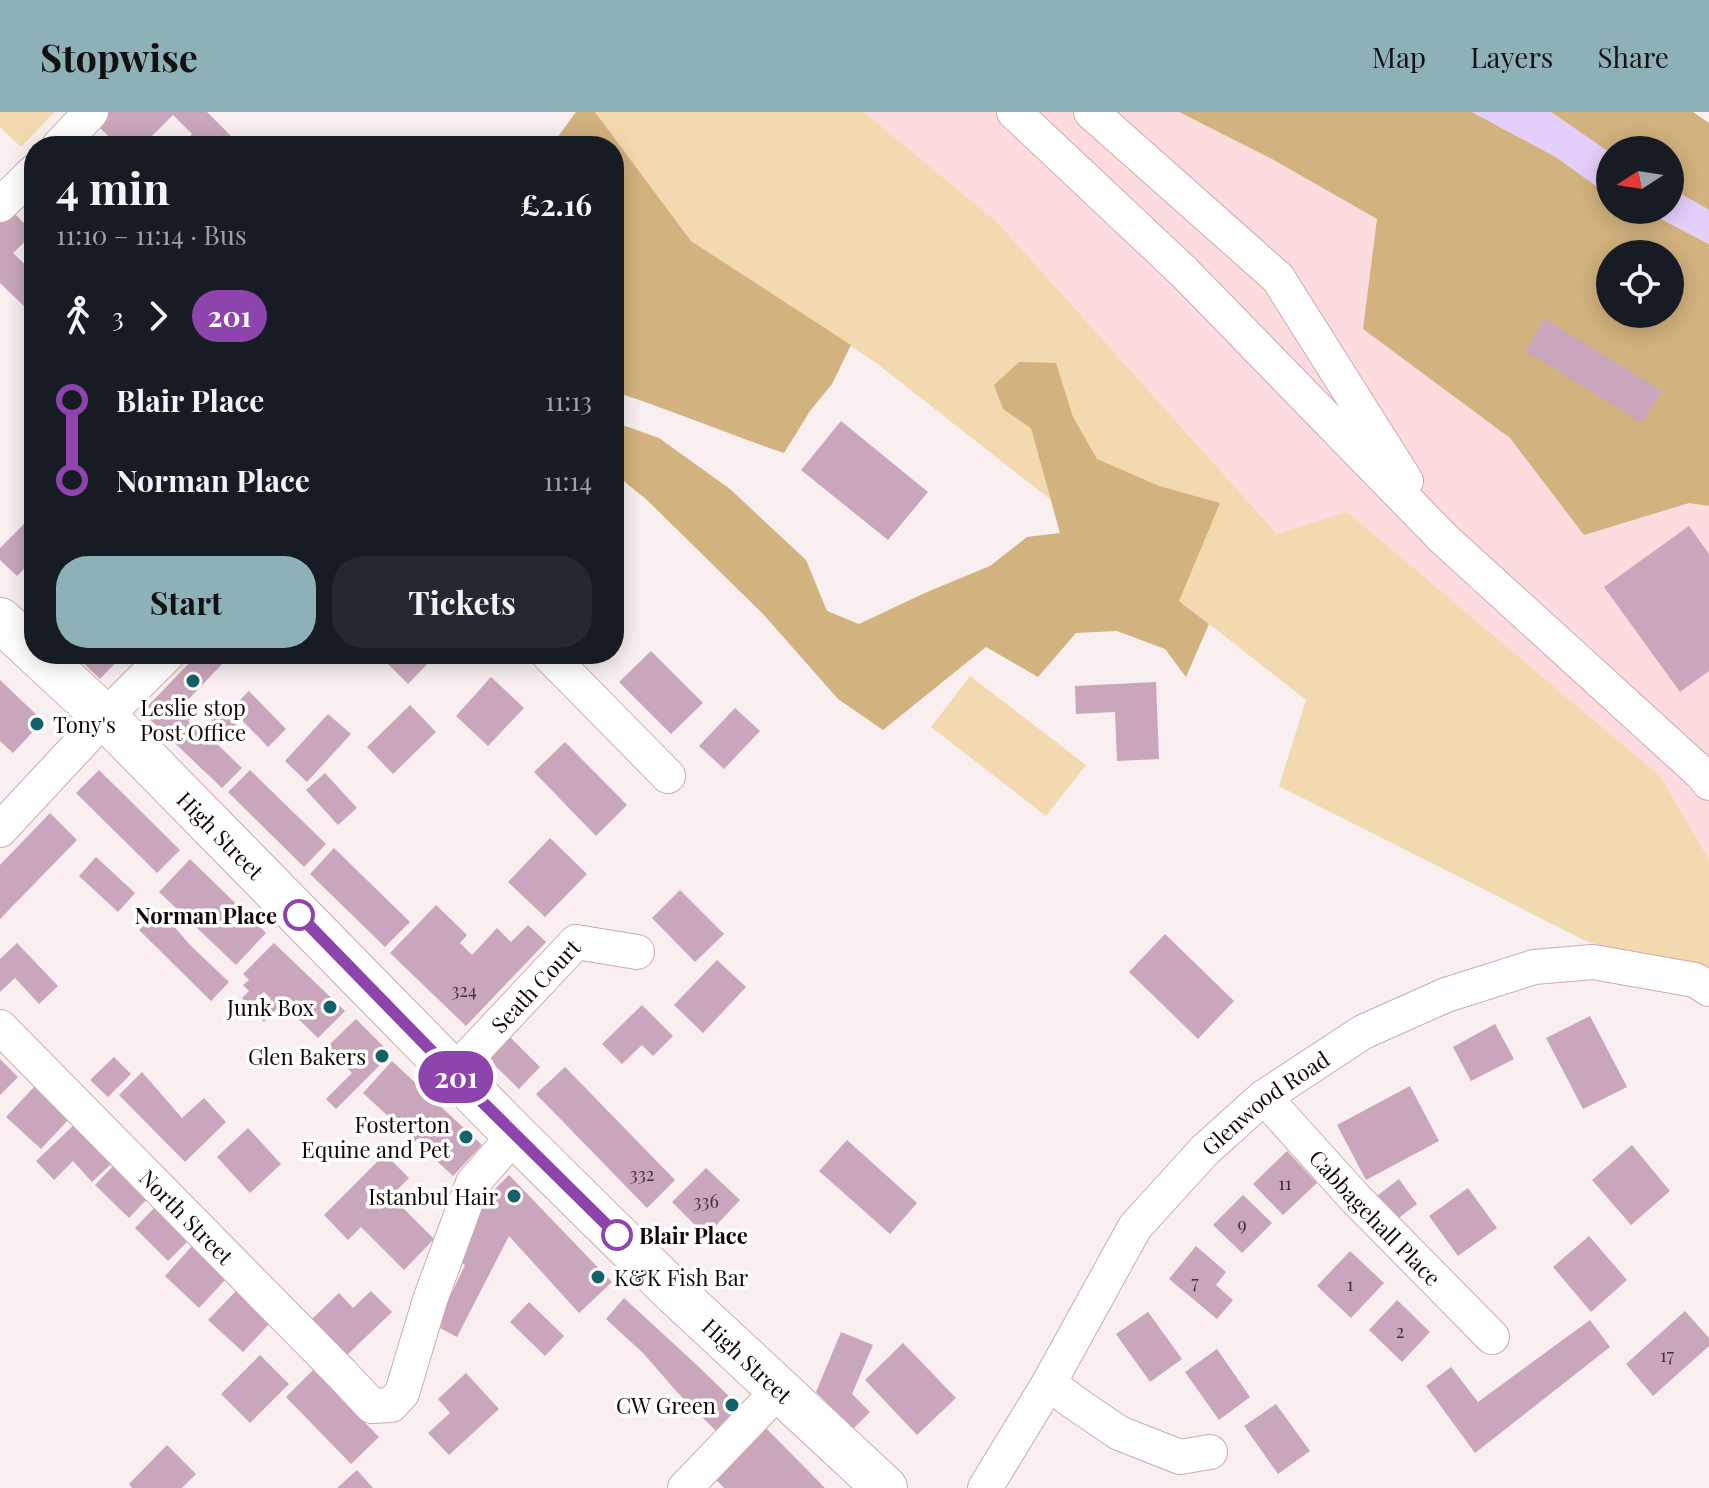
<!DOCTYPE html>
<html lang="en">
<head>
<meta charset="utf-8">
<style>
  body { margin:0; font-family:"Playfair Display",serif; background:#242831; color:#f1f3f6; height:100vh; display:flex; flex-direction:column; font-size:30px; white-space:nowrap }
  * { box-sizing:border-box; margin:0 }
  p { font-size:26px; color:#9ea1a6 }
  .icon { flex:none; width:44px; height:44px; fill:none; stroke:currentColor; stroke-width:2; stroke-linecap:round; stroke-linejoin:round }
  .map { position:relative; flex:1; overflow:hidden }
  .drawer { position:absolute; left:24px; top:24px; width:600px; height:528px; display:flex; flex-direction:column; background:#171b24; border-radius:32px; box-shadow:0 4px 20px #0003 }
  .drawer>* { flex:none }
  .badge { padding:0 16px; border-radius:26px; font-size:28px; line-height:52px }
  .needle { width:52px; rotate:258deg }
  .controls { position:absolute; left:1596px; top:24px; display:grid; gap:16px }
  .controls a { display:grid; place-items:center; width:88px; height:88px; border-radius:50%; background:#171b24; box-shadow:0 4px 20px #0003; font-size:40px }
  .map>.badge { position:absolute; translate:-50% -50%; box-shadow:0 0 0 4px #fff }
  .legs { display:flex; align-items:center; gap:12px; height:88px; padding:0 32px; font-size:26px }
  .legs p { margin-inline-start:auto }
  .head { display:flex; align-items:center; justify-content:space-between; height:136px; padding:0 32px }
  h1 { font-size:44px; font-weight:700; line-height:60px }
  .primary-button { display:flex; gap:16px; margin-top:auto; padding:16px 32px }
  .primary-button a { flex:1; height:92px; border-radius:32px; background:#8db1b7; color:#111; font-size:32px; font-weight:700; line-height:92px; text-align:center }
  .primary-button a+a { background:#242831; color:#f1f3f6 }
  ul { padding:0 32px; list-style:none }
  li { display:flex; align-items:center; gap:28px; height:80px; font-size:30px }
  li i { display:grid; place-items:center; width:12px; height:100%; margin:0 10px; background:currentColor }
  li i::after { content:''; width:20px; height:20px; margin:-10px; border:6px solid; border-radius:50%; background:#171b24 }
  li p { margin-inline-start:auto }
  li:first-child i { background:linear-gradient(#0000 50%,currentColor 0) }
  li:last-child i { background:linear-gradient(currentColor 50%,#0000 0) }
  header { display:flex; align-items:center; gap:48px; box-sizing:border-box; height:112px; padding:0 40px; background:#8db1b7; color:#111 }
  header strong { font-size:38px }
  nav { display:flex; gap:44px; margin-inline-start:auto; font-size:28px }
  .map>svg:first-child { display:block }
</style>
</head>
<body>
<header>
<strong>Stopwise</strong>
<nav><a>Map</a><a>Layers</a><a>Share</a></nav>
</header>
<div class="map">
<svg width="1709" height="1376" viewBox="0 0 1709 1376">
  <rect width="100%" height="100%" fill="#f9eff0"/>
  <path fill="#fcdcde" d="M864,0H1460L1610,142V202H1670L1709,182V748L1661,665L1277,423L997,110Z"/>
  <g fill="#f3d9af">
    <path d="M0,0H55L21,35L0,15Z"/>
    <path d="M595,0H864L997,110L1277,422L1347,400L1661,665L1709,748V864L1697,857L1588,830L1279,674L1306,588L875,250L691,129Z"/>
    <path d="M970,564L1086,653L1046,704L931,615Z"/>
  </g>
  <g fill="#d2b27e" fill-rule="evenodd">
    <path d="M576,0H595L691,129L851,233L832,272L810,299L784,341C728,322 674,299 618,281L614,277V34H551Z"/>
    <path d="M1179,0H1472L1556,45L1595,73L1610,81V98H1644L1709,132V394L1689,391L1584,423L1510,326L1363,217L1377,107L1272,47ZM1610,142H1670V202H1610Z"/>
    <path d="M1551,0H1693L1709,11V98L1670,76V38H1610V41Z"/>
    <path d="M1019,250L1056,251L1073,305L1097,347L1159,374L1220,391L1179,489L1209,512L1186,565L1165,537L1117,519L1076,521L1038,565L986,535L883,618L838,587L764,503L647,388L614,361V310L659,326L730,377L806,448L827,499L859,512L927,480L990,454L1027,425L1060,421L1031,316L1003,297L994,273Z"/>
  </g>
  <g fill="#e4cffa">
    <path d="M1472,0H1551L1610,41V81L1595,73L1556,45Z"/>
    <path d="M1670,76L1709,98V132L1644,98H1670Z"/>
  </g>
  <g fill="#c9a6bc">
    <path d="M102,0H207L231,24L222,34H181L192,22L173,3L142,34H118L93,9Z"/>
    <path d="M10,97L34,121L13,141L34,161V194L29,199L0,171V107Z"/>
    <path d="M1545,207L1662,279L1642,311L1525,239Z"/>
    <path d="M841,309L928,380L888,428L801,358Z"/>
    <path d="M34,402V447L17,464L0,448V436Z"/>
    <path d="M1689,414L1709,442V559L1680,580L1604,475Z"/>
    <path d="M651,539L703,591L671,622L619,570Z"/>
    <path d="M74,542H115L119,547L100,567Z"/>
    <path d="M198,542H219L226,548L184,592L195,602L188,609L201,621L223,597L237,611L217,632L242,656L222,676L142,600Z"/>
    <path d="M378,542H437L408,572Z"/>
    <path d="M491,565L524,596L488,634L456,604Z"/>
    <path d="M0,568L43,609L13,641L0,629Z"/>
    <path d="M1156,570L1159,647L1117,649L1115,600L1076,602L1075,574Z"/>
    <path d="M249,579L286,617L268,635L231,597Z"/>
    <path d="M410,593L436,620L393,662L367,635Z"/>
    <path d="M735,596L760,619L724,657L699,634Z"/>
    <path d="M328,602L351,622L307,670L285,649Z"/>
    <path d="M565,630L627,693L596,724L534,660Z"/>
    <path d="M99,658L180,738L157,761L76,681Z"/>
    <path d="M250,658L326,732L304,755L228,680Z"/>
    <path d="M325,661L357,696L338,713L306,678Z"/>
    <path d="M50,701L77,728L0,807V753Z"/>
    <path d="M550,726L587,762L545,805L508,770Z"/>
    <path d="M334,736L410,810L385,835L310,762Z"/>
    <path d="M96,745L135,781L118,800L79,764Z"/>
    <path d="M190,747L266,821L236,853L159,780Z"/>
    <path d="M680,778L724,822L695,850L652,806Z"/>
    <path d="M436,793L467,823L460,831L472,843L497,816L511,830L528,813L546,830L466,914L390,841Z"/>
    <path d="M160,798L190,833L229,870L211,889L139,818Z"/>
    <path d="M1165,822L1234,889L1198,927L1129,860Z"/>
    <path d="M17,831L58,874L39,892L15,866L0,880V847Z"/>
    <path d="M274,831L345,899L318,926L282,891L264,910L256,902L271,887L264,880L249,894L242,886L249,879L243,873L249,868L243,862Z"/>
    <path d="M717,848L746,875L703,921L674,893Z"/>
    <path d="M642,893L673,924L653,944L642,933L622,952L602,932Z"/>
    <path d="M1590,904L1627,975L1583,997L1546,926Z"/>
    <path d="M356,907L391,942L336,997L326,987L352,961L327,935Z"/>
    <path d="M1495,912L1514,947L1471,969L1453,935Z"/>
    <path d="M503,918L540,955L519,977L481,940Z"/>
    <path d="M114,945L131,962L108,985L90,968Z"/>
    <path d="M0,947L18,965L0,983Z"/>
    <path d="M392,949L482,1033L453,1064L363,981Z"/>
    <path d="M565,955L675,1068L647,1096L536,982Z"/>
    <path d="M142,960L182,1006L204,986L226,1010L185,1050L119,983Z"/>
    <path d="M1410,974L1439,1029L1366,1068L1337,1013Z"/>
    <path d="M34,975L68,1008L41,1037L6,1005Z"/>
    <path d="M74,1013L111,1052L92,1070L73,1049L54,1068L36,1049Z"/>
    <path d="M248,1016L281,1052L250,1081L217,1045Z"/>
    <path d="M847,1028L917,1091L890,1122L819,1059Z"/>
    <path d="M1632,1033L1670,1079L1631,1113L1592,1068Z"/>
    <path d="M1287,1039L1317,1071L1283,1103L1253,1072Z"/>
    <path d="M385,1042L409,1066L391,1084L434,1127L404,1158L361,1115L348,1128L324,1103Z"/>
    <path d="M114,1053L148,1086L129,1106L95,1073Z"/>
    <path d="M706,1056L740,1088L706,1124L672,1090Z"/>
    <path d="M509,1063L612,1170L579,1201L509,1124L457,1225L436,1214L465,1153L457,1148L478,1107L483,1089Z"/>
    <path d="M1399,1067L1417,1092L1391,1112L1373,1087Z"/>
    <path d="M1468,1076L1497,1116L1458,1144L1429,1104Z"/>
    <path d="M1243,1083L1272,1111L1242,1141L1213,1113Z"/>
    <path d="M154,1096L188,1129L168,1149L135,1116Z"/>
    <path d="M1589,1124L1627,1168L1591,1200L1553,1155Z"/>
    <path d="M192,1134L226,1167L199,1196L165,1164Z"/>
    <path d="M1196,1134L1226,1160L1216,1173L1233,1188L1217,1207L1169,1167Z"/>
    <path d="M1350,1139L1384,1171L1351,1206L1317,1174Z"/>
    <path d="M236,1179L270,1211L243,1240L208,1208Z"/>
    <path d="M371,1179L392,1200L347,1243L312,1207L339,1181L353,1196Z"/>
    <path d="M624,1186L700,1256L742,1297L718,1321L677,1280L643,1241L606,1207Z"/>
    <path d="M1397,1188L1430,1220L1402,1250L1369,1218Z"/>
    <path d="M529,1190L564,1224L545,1244L510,1210Z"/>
    <path d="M1685,1199L1709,1226V1234L1653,1284L1626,1252Z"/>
    <path d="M1148,1200L1182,1247L1150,1270L1116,1222Z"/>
    <path d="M1590,1208L1610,1235L1475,1341L1426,1274L1451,1255L1478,1290Z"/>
    <path d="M841,1220L873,1233L852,1282L870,1300L853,1317L816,1280Z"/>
    <path d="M903,1231L956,1286L917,1323L865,1268Z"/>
    <path d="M1217,1237L1250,1285L1219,1308L1185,1260Z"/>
    <path d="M260,1243L289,1272L250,1311L221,1282Z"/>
    <path d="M313,1258L379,1325L351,1352L286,1285Z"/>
    <path d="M466,1261L499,1297L449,1343L428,1321L450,1301L438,1287Z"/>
    <path d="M1276,1292L1310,1339L1278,1362L1244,1314Z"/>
    <path d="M759,1309L825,1376H724L708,1359Z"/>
    <path d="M167,1333L196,1362L182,1376H132L129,1372Z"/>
    <path d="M357,1358L373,1376H337Z"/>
  </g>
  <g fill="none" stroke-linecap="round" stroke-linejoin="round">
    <g stroke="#d2a8ab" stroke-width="36">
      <g id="minor">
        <path d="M1014,0L1184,160L1443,426L1702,662L1709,671"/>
        <path d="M1091,0L1278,166L1406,369"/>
        <path d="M59,34L91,0"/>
        <path d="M0,93L34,60"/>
        <path d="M548,542L668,664"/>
        <path d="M0,718L105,605L168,542"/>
        <path id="s1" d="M0,915L342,1262L372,1294L391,1293L402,1281L430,1188L473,1071L515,1023"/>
        <path id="s2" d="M453,961L576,830L637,840"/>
        <path id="s3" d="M1264,985L1356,1087L1492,1225"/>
        <path d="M1049,1271L1075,1291L1119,1321L1180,1345L1210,1340"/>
        <path d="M685,1376L779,1278"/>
        <path id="s4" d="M985,1376L1049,1271L1135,1115L1205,1038L1264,985L1363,920L1446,883L1534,855L1593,850L1695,868L1709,877"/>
      </g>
    </g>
    <g stroke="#d2a8ab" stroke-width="46">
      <g id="major">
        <path d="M0,508L34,539"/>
        <path id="s5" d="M37,542L105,605L515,1023L675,1181L885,1376"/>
      </g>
    </g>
    <use href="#minor" stroke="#fff" stroke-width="34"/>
    <use href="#major" stroke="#fff" stroke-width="44"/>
  </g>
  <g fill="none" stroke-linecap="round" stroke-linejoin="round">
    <g stroke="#fff" stroke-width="18">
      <path id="line-1" d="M299,803L453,961L617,1123"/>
    </g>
    <use href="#line-1" stroke="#8e44ad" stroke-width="12"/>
  </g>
  <g fill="#13616b" stroke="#fff" stroke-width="3">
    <circle cx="193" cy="569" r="8"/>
    <circle cx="37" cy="612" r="8"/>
    <circle cx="330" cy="895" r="8"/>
    <circle cx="382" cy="944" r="8"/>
    <circle cx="466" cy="1025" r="8"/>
    <circle cx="514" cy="1084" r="8"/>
    <circle cx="598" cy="1165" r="8"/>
    <circle cx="732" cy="1293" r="8"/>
  </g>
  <g fill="#fff" stroke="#8e44ad" stroke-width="4">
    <circle cx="299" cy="803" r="14"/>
    <circle cx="617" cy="1123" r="14"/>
  </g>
  <g text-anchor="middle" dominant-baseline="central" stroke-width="7" stroke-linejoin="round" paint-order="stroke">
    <g font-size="18" fill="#412f35">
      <text x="464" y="878">324</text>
      <text x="642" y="1062">332</text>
      <text x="1285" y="1071">11</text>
      <text x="706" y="1089">336</text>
      <text x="1242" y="1112">9</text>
      <text x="1195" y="1170">7</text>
      <text x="1350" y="1172">1</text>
      <text x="1400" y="1219">2</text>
      <text x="1667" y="1243">17</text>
    </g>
    <g font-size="22" fill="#140708" stroke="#fff" text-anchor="end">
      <text x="193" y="595" text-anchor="middle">Leslie stop<tspan x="193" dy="25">Post Office</tspan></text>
      <text x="53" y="612" text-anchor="start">Tony's</text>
      <text x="314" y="895">Junk Box</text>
      <text x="366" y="944">Glen Bakers</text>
      <text x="450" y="1012">Fosterton<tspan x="450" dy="25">Equine and Pet</tspan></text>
      <text x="498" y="1084">Istanbul Hair</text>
      <text x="614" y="1165" text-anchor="start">K&amp;K Fish Bar</text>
      <text x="716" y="1293">CW Green</text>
    </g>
    <g font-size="22" fill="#140708" stroke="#fff">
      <text stroke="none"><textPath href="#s5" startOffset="258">High Street</textPath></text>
      <text stroke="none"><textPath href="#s2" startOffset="120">Seath Court</textPath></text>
      <text stroke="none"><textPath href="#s4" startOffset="482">Glenwood Road</textPath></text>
      <text stroke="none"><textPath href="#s1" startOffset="266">North Street</textPath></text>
      <text stroke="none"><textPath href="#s3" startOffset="164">Cabbagehall Place</textPath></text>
      <text stroke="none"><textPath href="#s5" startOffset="1002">High Street</textPath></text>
    </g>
    <g font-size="22" font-weight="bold" fill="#140708" stroke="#fff" text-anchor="end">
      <text x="277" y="803">Norman Place</text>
      <text x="639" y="1123" text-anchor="start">Blair Place</text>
    </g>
  </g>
</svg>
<div class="controls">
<a><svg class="needle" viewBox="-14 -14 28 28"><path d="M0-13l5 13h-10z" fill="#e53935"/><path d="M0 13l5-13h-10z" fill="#9ea1a6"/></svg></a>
<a><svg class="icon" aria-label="locate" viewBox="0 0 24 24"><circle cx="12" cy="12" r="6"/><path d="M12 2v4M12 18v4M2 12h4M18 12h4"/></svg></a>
</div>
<b class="badge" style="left:456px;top:965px;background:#8e44ad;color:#fff">201</b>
<section class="drawer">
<div class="head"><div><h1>4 min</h1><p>11:10 – 11:14 · Bus</p></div><b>£2.16</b></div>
<div class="legs"><svg class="icon" aria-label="walk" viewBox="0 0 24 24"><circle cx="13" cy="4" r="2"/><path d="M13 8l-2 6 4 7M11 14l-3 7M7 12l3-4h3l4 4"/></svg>3<svg class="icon" aria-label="forward" viewBox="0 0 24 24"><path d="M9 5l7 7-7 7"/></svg><b class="badge" style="background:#8e44ad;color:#fff">201</b></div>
<ul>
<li><i style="color:#8e44ad"></i><b>Blair Place</b><p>11:13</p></li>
<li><i style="color:#8e44ad"></i><b>Norman Place</b><p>11:14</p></li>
</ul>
<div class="primary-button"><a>Start</a><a>Tickets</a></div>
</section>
</div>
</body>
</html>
